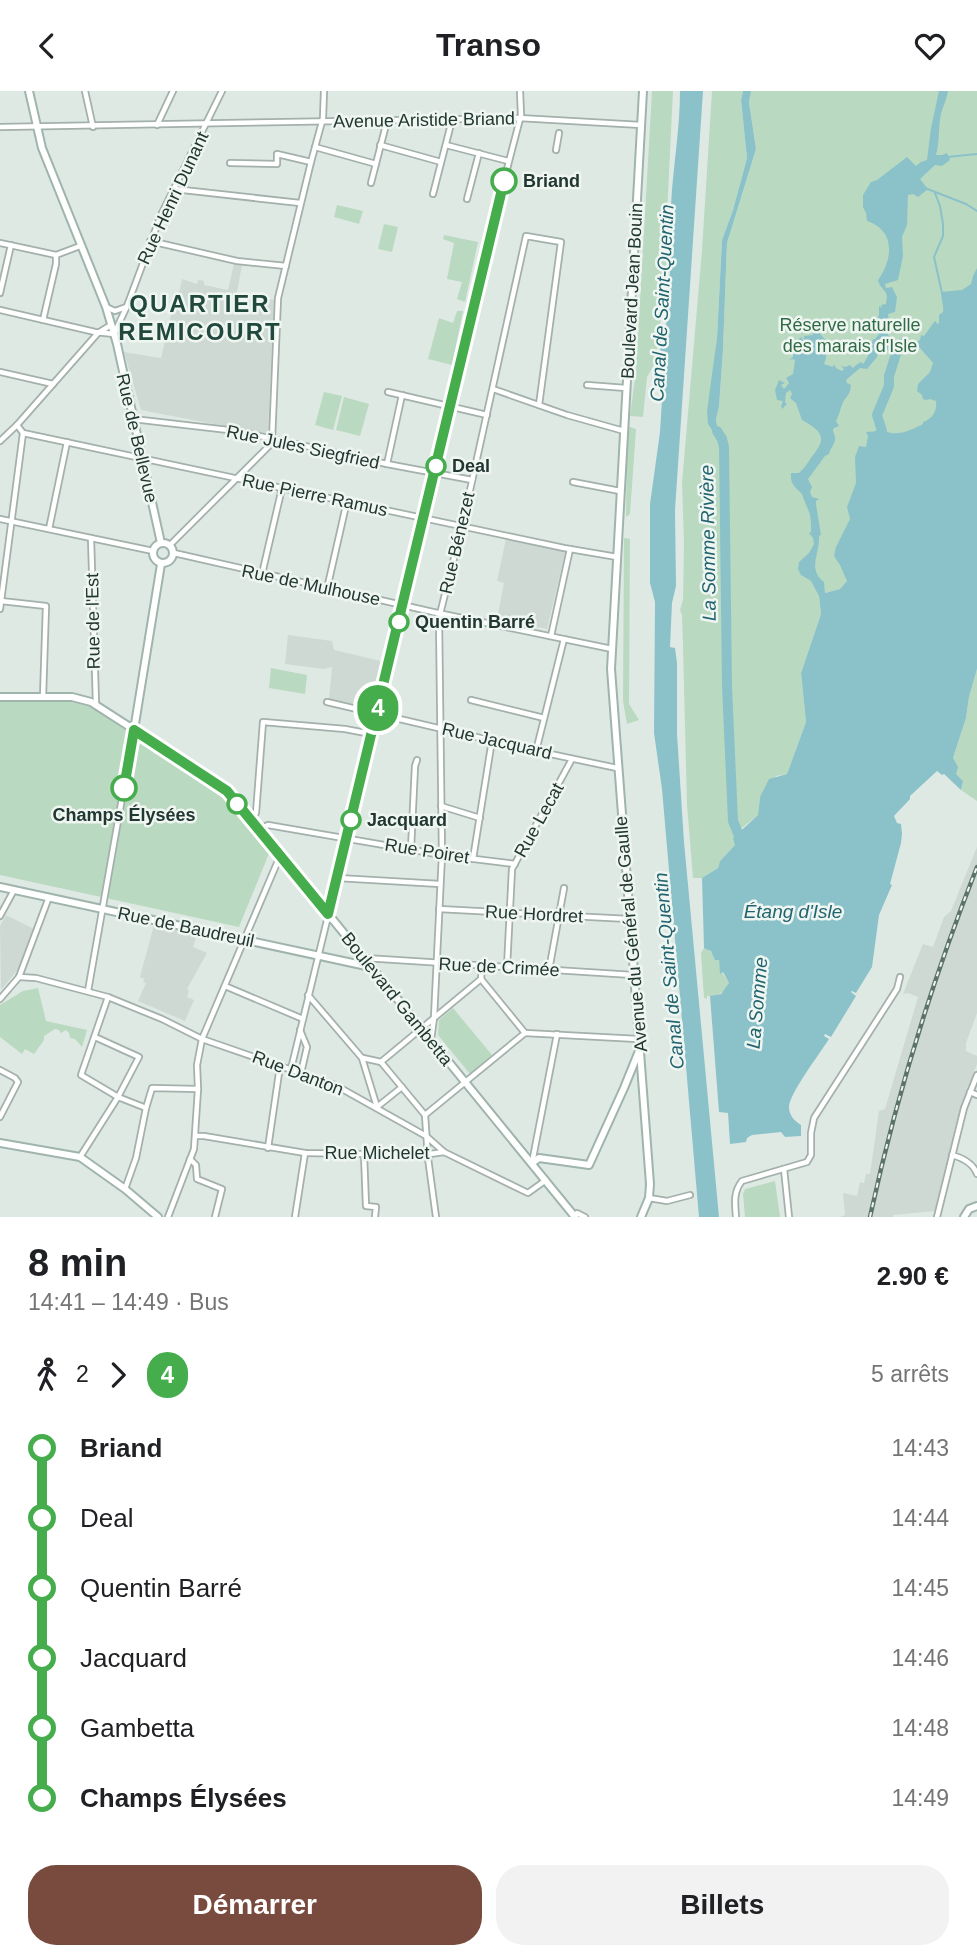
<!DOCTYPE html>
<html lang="fr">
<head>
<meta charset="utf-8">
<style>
  body { margin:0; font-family:Arial,sans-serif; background:#f2f2f2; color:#202124; height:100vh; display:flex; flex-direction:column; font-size:26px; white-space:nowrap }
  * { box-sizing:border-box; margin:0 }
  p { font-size:23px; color:#757577 }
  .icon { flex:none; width:38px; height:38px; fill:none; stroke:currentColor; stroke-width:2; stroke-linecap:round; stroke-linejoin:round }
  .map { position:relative; height:1126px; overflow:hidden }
  .details { display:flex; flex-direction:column; background:#fff; flex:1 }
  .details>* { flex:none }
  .badge { padding:0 14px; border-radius:23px; font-size:24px; line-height:46px }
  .map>.badge { position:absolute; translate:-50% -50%; box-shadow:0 0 0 4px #fff }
  .legs { display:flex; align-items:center; gap:10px; height:77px; padding:0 28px; font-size:23px }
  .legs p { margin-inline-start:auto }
  .headline { display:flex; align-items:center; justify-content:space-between; height:119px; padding:0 28px }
  h1 { font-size:38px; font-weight:600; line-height:52px }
  .action { display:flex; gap:14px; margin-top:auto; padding:14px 28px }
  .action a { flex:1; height:80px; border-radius:28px; background:#794b3f; color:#fff; font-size:28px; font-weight:600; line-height:80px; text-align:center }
  .action a+a { background:#f2f2f2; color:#202124 }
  ul { padding:0 28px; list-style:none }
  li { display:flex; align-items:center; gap:24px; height:70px; font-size:26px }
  li i { display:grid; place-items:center; width:10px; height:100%; margin:0 9px; background:currentColor }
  li i::after { content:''; width:18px; height:18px; margin:-9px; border:5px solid; border-radius:50%; background:#fff }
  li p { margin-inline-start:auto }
  li:first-child i { background:linear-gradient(#0000 50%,currentColor 0) }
  li:last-child i { background:linear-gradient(currentColor 50%,#0000 0) }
  header { display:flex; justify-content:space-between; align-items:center; height:91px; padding:0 28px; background:#fff; font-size:32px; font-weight:600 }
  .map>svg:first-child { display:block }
</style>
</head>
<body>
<header><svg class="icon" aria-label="back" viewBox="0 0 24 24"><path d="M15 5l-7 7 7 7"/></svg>Transo<svg class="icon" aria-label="heart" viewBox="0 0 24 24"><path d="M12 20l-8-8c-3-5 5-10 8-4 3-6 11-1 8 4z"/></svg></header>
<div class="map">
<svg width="977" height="1126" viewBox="0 0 977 1126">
  <rect width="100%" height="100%" fill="#dfe9e4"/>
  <g fill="#ced9d3">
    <path d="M234,173L242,174L237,201L274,209L268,340L265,343L141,319L124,261L161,267L172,220L175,221L182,188L197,193L198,189L204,190V194L228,199Z"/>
    <path d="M506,448L564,460L565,462L547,538L497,528L504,492L497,490Z"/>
    <path d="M288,544L332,550L334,559L385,571L377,606L364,615L329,608L332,576L324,578L285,573Z"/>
    <path d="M977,756V922L966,952V960L977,965V973L958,1025L935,1120L893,1124V1126H840L845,1124L843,1102L857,1105L860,1091L864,1092L866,1083H870L879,1020L885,1018L918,906L908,902L903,903L923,853L933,856L944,826L951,820Z"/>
    <path d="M6,824L34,838L19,877L1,899L0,835Z"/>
    <path d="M154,834L197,843L193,856L207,862L187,898L189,899L187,906L194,909L185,930L138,910L146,892L143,891L144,888L140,886Z"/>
  </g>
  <g fill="#bad9c1">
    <path d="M652,0H673L667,123L666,187L655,272L647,286L643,326L630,325L636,280Z"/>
    <path d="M712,0H743L741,9L747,67L733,119L722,149L717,247L708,333L720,351L721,339L717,335L716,328L719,316L723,258L727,152L756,58L749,11L750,0H977V308L845,493L840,498L825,502L824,498L819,505L821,523L801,582L806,631L787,683L776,685L760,706L758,724L737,741L735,754L720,770L718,777L702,787H693L687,714L683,555L682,524L680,519L683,509L684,451L682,392L702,159Z"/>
    <path d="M337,114L363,120L359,133L334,126Z"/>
    <path d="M384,133L398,136L392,161L378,158Z"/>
    <path d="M444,144L478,151L465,211L457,208L462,191L447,188L454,152L443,148Z"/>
    <path d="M457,220H463L452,274L428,268L439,227L453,232Z"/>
    <path d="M324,301L342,305L333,339L315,334Z"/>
    <path d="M344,306L369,313L360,345L336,339Z"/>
    <path d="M627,335L636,338L630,423L626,426Z"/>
    <path d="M624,447L630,448L629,613L639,629L627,633L623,610Z"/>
    <path d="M271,577L307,584L305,603L269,597Z"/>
    <path d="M977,578V710L961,699L963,690L955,683L953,667L966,627L969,606Z"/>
    <path d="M0,611H71L90,616L223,704L270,760L239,836L0,784Z"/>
    <path d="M704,857C710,857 713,863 715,868H719L720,878L729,892C726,901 716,906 707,905V908L704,907L701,862Z"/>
    <path d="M38,897L46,930L87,939L82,956L75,948L70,947L69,942L66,939L61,942L59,939L55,938L44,945V949L34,963L25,958L22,963L0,946V914L23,900Z"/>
    <path d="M453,917L492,964L470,983L438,944L439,929Z"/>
    <path d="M775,1090L780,1126H745L743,1103L745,1098Z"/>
  </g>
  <g fill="#8bc2ca">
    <path d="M680,0H703L675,419L676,495L672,512L670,556L675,557L677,572V643L684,751L719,1126H699L662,698L654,642L655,511L650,492V413L660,341L664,277L659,273L662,238L666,236L673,138L669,139V129L672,126L673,117L671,114C673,76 680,38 680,0Z"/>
    <path d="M743,0H751L749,11L756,58L727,152L723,258L719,316L716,328L717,335L727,346L720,351L708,333L707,320L717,247L722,149L733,119L747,67L741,9Z"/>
    <path d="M939,0H948C947,8 943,15 941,23C938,36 940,50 936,64H942L947,62L950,69L942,75L935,74L920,88L928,98L918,106L913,103L908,104L907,134L902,146L903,165L898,189L885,193L886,197L892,196L897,206L895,221L888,223L889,230L888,233L890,236L887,239L888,244L895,250L905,246L908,248L910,255L900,257L898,263L894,264L892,258H879L877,266L867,278L860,277L846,289L847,292L851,294C850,306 845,305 842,314C840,319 839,324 836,330L839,335L834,337L833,339C833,342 835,344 835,346C836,353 830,357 829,363L825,365L808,388L812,396L810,401L812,406L819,408L816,410V413L821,444L819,445C820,463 807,478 824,491L825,502L840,498L847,490L840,474L834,465L836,456L850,428L847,416L856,392L855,366L859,355L866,356L868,345L866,341L880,340L881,336C891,349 912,339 923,333V331C933,327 937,320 936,310L930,308L926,309L923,308L922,304L917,300L918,293L930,281L933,272L920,257L913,252L920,249L921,244L924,245L934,231L936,230L937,233L939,232V224L943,221C944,214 941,209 941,201L962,199L971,193L973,185L977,177V578L969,606L966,627L953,667L958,676L956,683L963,690L961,699L944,683L942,684L937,680L910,705V708L894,725L897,732L901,733L902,743L901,752L890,793L892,794L879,824L872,876L856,902L852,900L851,901L856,905L831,946L825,943L824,945L829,948C821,961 789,1003 789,1016C789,1025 795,1030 801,1034V1045L785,1046L781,1041L752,1044L747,1047L746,1051L730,1053L728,1022L719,1021L710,905L721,903L729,892L723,881L720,883L719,869H715L711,860L704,857L702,787L718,777L720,770L735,754L733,747L758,724L760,706L769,688L787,683L806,631L801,582L821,523L819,505L811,490L801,484L798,478L799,471L809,462L814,453L813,447L809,442L811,441C811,435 811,429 810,424C808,417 804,410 802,403C795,396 790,393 791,382H799C805,377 808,371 813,364C829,345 819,339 802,329L796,312L790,307L792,303L790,299L786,302L785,311L787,313L782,318L781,315L783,310L777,309L775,299L779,289L785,292L781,294L784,298L789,292L786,287L793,283L795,269L792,268L788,270L793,266C794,255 791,251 802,246L805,262L804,245L812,244L817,239L826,250V267L824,273L833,276L834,273L836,277L842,280L844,278L841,275L846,276L850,274L853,277L856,274L861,271L863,273C869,265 870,260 870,251H873L872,249L875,248L879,243L877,238L879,233L876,230L879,224V215L882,217L881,214L886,213C886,210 888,205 886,202C883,197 879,195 878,189C892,170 897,140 867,130L866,122L863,116V104L871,91L877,89L907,66L916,75L921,71L927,69L931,37Z"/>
  </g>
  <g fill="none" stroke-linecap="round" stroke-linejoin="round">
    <g stroke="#8bc2ca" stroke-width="2">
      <path d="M947,66L977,63"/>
      <path d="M925,97L966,113L977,120"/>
      <path d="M935,102L940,115L943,133V145L934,166L942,202"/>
    </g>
    <g stroke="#8bc2ca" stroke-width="10">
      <path d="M717,340L722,348L724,356L727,595L733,730L742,752"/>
      <path d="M877,346L882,340L877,324L889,295V285L896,263L890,253"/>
    </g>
    <g stroke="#a3b0ab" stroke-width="8">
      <g id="street">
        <path d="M85,0L93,36"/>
        <path d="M157,34L173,0"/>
        <path d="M0,36L519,27L641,34"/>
        <path d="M380,54L441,71"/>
        <path d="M446,54L508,70"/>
        <path d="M315,56L376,73"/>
        <path d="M556,59L559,42"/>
        <path d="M230,72L277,73V63L311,71"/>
        <path d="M371,92L387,30"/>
        <path d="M174,98L300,112"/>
        <path d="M433,103L452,29"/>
        <path d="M467,108L479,62"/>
        <path d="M150,150L237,170L286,175"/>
        <path d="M0,152L56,164L80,155"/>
        <path d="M0,202L11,154"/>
        <path d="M106,216L115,220L126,216"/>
        <path d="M0,219L95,241L114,243L127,215L161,124L222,0"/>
        <path d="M43,229L56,173V164"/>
        <path d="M0,281L53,293"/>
        <path d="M587,294L626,297"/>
        <path d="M493,298L567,324L624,340"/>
        <path d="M388,301L487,324"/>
        <path d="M133,328L237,340L387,373L472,389"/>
        <path d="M17,334L23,342L564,457L617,466"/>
        <path d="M0,350L17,334L98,242L111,234"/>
        <path d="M387,373L402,304"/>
        <path d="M573,391L620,400"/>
        <path d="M0,428L153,460"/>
        <path d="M49,438L67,351"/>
        <path d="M91,447L96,613"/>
        <path d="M170,454L269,355L272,349L278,207L311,71L323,27L324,0"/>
        <path d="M174,462L433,521L612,558"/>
        <path d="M262,483L282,397"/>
        <path d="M327,498L347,410"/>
        <path d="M1,510L46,515L43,606"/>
        <path d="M0,518L23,342"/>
        <path d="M551,545L570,458"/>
        <path d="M471,609L544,627"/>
        <path d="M327,611L536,660L617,677"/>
        <path d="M536,660L564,548"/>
        <path d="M441,715L480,727"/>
        <path d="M250,728L256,722L263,631L345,638L371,643"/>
        <path d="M259,738L268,734L442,764L515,773"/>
        <path d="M411,758L415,675L417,669"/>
        <path d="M473,768L492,649"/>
        <path d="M338,787L440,793"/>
        <path d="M439,818L629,828"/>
        <path d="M0,825L14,799"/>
        <path d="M365,867L633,884"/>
        <path d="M507,876L512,778L572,668"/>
        <path d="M549,879L564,797"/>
        <path d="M19,886L36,887L108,906L162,928L202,948L335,994L426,1045L444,1061"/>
        <path d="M481,888L525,942"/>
        <path d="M225,895L303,928"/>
        <path d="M88,900L134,639"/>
        <path d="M308,904L362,967L377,1016L402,996"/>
        <path d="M108,906L81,984L118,1006L146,1017"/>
        <path d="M0,908L19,886L49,806"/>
        <path d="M300,939L307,956L301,982"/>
        <path d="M525,942L638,948"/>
        <path d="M431,949L434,927L442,764L439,527L463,431L526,145L561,151L539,314"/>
        <path d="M363,967L381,971L481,888L482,876"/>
        <path d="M381,971L425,1024"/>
        <path d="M291,978L435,383L500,105L521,24L520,0"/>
        <path d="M0,979L15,987L18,991L0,1026"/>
        <path d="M970,1001L977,1004"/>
        <path d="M196,1045H204L305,1062L423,1064L444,1061L528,1102L546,1089"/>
        <path d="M268,1057L280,975"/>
        <path d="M364,1063L366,1115L376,1116L375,1126"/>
        <path d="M952,1064C963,1067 973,1072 977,1083"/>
        <path d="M80,1066L118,1006L139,966L95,946"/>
        <path d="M190,1068L196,1074L197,1088L222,1098L215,1126"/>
        <path d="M532,1072L557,943"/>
        <path d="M784,1078L789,1126"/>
        <path d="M125,1098L136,1067L146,1017L152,997L198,998"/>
        <path d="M649,1107L667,1110L690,1104"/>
        <path d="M574,1124L577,1122L585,1126"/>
        <path d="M168,1126L194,1058L198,998L197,974L202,948L280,765"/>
        <path d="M295,1126L305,1062"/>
        <path d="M436,1126L428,1067L425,1024L525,942"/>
        <path d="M736,1126C735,1113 733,1101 742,1090L807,1071L811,1064V1042L814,1027L897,898L900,886"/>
        <path d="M937,1126L964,1017L977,984"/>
      </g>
    </g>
    <g stroke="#9fb4ac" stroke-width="10">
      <g id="secondary">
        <path d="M29,0L42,57L106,216L117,253L161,452"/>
        <circle cx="163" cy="462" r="10"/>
        <path d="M0,606H72L91,611L223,696L259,738L575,1126"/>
        <path d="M134,639L161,473"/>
        <path d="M0,796L371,876"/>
        <path d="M0,1052L80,1066L125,1098L158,1126"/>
        <path d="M532,1072L539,1067L589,1074L624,997L639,960"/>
        <path d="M641,1126L649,1107L650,1093L611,578L643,0"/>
        <path d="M964,1126L969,1118L977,1115"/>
      </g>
    </g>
    <use href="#street" stroke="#fff" stroke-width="4.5"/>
    <use href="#secondary" stroke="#fff" stroke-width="6"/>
    <g stroke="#5c736c" stroke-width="4.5">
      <path id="rail" d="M870,1126C896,1006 932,890 977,776"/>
    </g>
    <use href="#rail" stroke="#eff6f2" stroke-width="2" stroke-dasharray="5" stroke-linecap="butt"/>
  </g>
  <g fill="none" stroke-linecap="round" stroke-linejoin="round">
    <g stroke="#fff" stroke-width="16">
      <path id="line-1" d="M124,697L134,639L227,700L328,823L504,90"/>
    </g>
    <use href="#line-1" stroke="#45ad4c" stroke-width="10"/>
  </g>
  <g fill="#fff" stroke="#45ad4c" stroke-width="3.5">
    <circle cx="504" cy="90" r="12"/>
    <circle cx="436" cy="375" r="9"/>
    <circle cx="399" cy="531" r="9"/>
    <circle cx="124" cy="697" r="12"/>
    <circle cx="237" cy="713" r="9"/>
    <circle cx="351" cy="729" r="9"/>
  </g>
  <g text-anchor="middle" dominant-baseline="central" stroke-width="5" stroke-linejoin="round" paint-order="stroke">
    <g font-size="18" fill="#223731" stroke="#eff6f2">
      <text transform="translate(424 29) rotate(-1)">Avenue Aristide Briand</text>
      <text transform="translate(173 107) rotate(-65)">Rue Henri Dunant</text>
      <text transform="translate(632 200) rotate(-87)">Boulevard Jean Bouin</text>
      <text transform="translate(137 347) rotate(77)">Rue de Bellevue</text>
      <text transform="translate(303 356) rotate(12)">Rue Jules Siegfried</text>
      <text transform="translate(315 404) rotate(12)">Rue Pierre Ramus</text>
      <text transform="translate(457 452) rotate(-77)">Rue Bénezet</text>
      <text transform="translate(311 494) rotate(12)">Rue de Mulhouse</text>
      <text transform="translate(93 530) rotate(-91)">Rue de l'Est</text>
      <text transform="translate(497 650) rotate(13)">Rue Jacquard</text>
      <text transform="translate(539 729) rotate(-61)">Rue Lecat</text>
      <text transform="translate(427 760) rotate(9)">Rue Poiret</text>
      <text transform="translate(534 823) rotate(3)">Rue Hordret</text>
      <text transform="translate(186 836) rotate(12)">Rue de Baudreuil</text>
      <text transform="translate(631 843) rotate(-95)">Avenue du Général de Gaulle</text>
      <text transform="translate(499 876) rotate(3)">Rue de Crimée</text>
      <text transform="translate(397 908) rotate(51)">Boulevard Gambetta</text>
      <text transform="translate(298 982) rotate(21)">Rue Danton</text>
      <text x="377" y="1062">Rue Michelet</text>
    </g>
    <g font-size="18" font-weight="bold" fill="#223731" stroke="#eff6f2" text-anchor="start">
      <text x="523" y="90">Briand</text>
      <text x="452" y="375">Deal</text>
      <text x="415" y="531">Quentin Barré</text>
      <text x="124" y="724" text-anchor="middle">Champs Élysées</text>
      <text x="367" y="729">Jacquard</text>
    </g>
    <g font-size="18" fill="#306b45" stroke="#eff6f2">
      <text x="850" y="234">Réserve naturelle<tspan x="850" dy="21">des marais d'Isle</tspan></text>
    </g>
    <g font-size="19" font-style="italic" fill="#21636e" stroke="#eff6f2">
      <text transform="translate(662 212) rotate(-87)">Canal de Saint-Quentin</text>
      <text transform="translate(708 452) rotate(-91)">La Somme Rivière</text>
      <text x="793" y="820">Étang d'Isle</text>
      <text transform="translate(669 880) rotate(-95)">Canal de Saint-Quentin</text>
      <text transform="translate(757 912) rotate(-85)">La Somme</text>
    </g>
    <g font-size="24" font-weight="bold" letter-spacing="2" fill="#20483d" stroke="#eff6f2">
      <text x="200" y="212">QUARTIER<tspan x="200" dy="28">REMICOURT</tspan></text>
    </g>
  </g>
</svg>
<b class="badge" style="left:378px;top:617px;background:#45ad4c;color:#fff">4</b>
</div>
<section class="details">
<div class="headline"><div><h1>8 min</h1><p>14:41 – 14:49 · Bus</p></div><b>2.90 €</b></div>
<div class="legs"><svg class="icon" aria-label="walk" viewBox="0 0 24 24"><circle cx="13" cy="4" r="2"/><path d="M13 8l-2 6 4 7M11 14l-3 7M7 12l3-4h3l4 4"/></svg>2<svg class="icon" aria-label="forward" viewBox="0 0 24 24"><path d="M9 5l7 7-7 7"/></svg><b class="badge" style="background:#45ad4c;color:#fff">4</b><p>5 arrêts</p></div>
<ul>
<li><i style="color:#45ad4c"></i><b>Briand</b><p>14:43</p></li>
<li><i style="color:#45ad4c"></i><span>Deal</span><p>14:44</p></li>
<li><i style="color:#45ad4c"></i><span>Quentin Barré</span><p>14:45</p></li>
<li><i style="color:#45ad4c"></i><span>Jacquard</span><p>14:46</p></li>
<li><i style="color:#45ad4c"></i><span>Gambetta</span><p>14:48</p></li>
<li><i style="color:#45ad4c"></i><b>Champs Élysées</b><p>14:49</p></li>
</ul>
<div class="action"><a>Démarrer</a><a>Billets</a></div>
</section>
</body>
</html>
